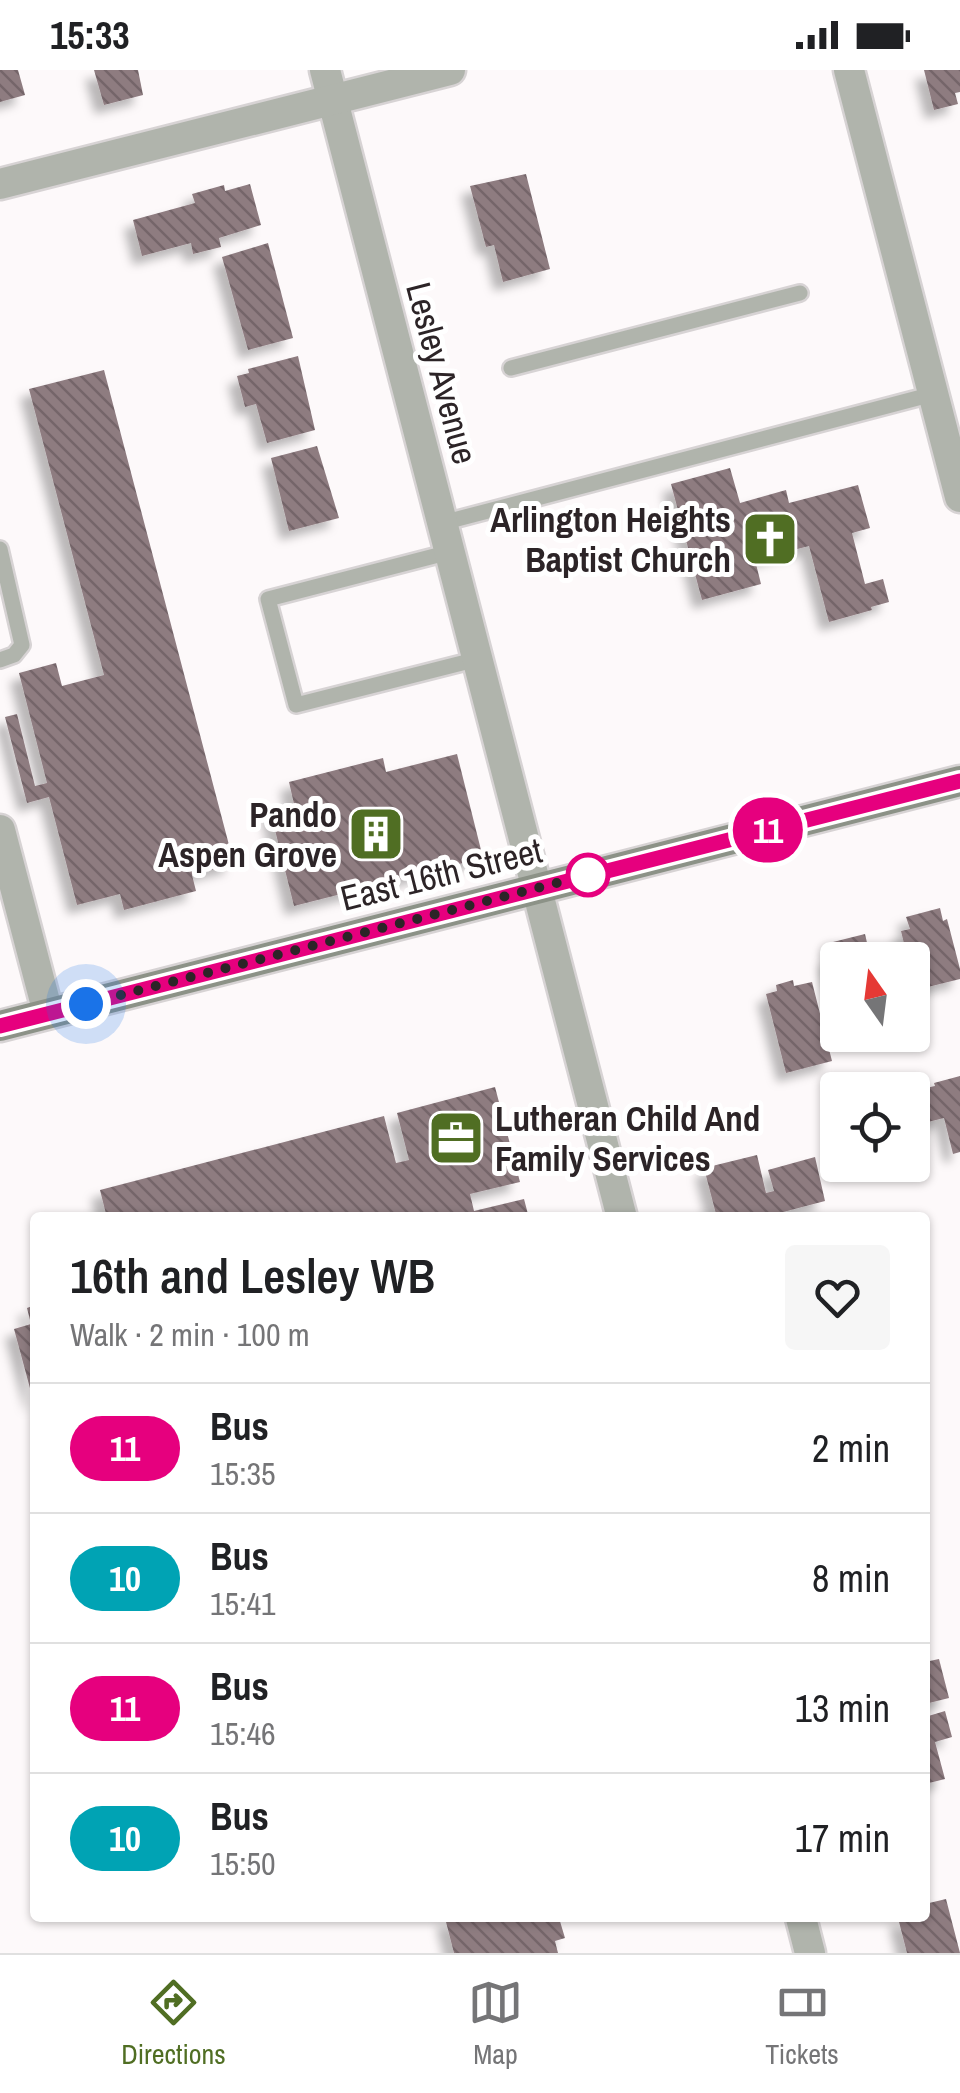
<!DOCTYPE html>
<html lang="en">
<head>
<meta charset="utf-8">
<style>
  body { margin:0; font-family:"Archivo Narrow",sans-serif; background:#f6f6f6; color:#202124; height:100vh; display:flex; flex-direction:column; font-size:38px; white-space:nowrap }
  * { box-sizing:border-box; margin:0 }
  p { font-size:32px; color:#757577 }
  .icon { flex:none; width:55px; height:55px; fill:none; stroke:currentColor; stroke-width:2; stroke-linecap:round; stroke-linejoin:round }
  .map { position:relative; flex:1; overflow:hidden }
  .panel { position:absolute; left:30px; top:1142px; width:900px; height:710px; display:flex; flex-direction:column; background:#fff; border-radius:10px; box-shadow:0 2px 8px #0004 }
  .panel>* { flex:none }
  .badge { padding:0 20px; border-radius:32px; font-size:35px; line-height:65px }
  .needle { width:65px; rotate:346deg }
  .buttons { position:absolute; left:820px; top:872px; display:grid; gap:20px }
  .buttons a { display:grid; place-items:center; width:110px; height:110px; border-radius:10px; background:#fff; box-shadow:0 2px 8px #0004; font-size:50px }
  .you { position:absolute; width:50px; height:50px; margin:-25px; border:8px solid #fff; border-radius:50%; background:#1a73e8; box-shadow:0 0 0 15px #1a73e833 }
  .map>.badge { position:absolute; translate:-50% -50%; box-shadow:0 0 0 5px #fff }
  .round { display:grid; place-items:center; flex:none; width:105px; height:105px; border-radius:10px; background:#f6f6f6 }
  .overview { display:flex; align-items:center; justify-content:space-between; height:170px; padding:0 40px }
  h1 { font-size:48px; font-weight:600; line-height:75px }
  ul { padding:0; list-style:none }
  li { display:flex; align-items:center; gap:30px; height:130px; padding:0 40px; border-top:2px solid #e0e0e0 }
  li div { flex:1 }
  li b { display:block; font-size:38px }
  li em { font-style:normal }
  li .badge { min-width:110px; font-weight:700; text-align:center }
  .status { display:flex; justify-content:space-between; align-items:center; height:70px; padding:0 50px; background:#fff; direction:ltr }
  .status svg { height:28px; fill:currentColor }
  .tab-bar { display:flex; justify-content:space-around; align-items:center; height:140px; border-top:2px solid #e0e0e0; background:#fff; font-size:28px; color:#757577 }
  .tab-bar a { display:grid; justify-items:center; gap:5px }
  .tab-bar .selected { color:#506e23 }
  .map>svg:first-child { display:block }
</style>
</head>
<body>
<div class="status"><b>15:33</b><svg viewBox="0 0 49 12"><path d="M0 12V9h3v3zM5 12V6h3v6zM10 12V3h3v9zM15 12V0h3v12zM26 1h20v11H26zM47 4h2v5h-2z"/></svg></div>
<div class="map">
<svg width="960" height="1883" viewBox="0 0 960 1883">
  <defs>
    <pattern id="building-back-hatch" width="6" height="6" patternUnits="userSpaceOnUse" patternTransform="scale(2.5)"><rect width="6" height="6" fill="#8e7b80"/><path d="M-1 5l2 2M0 0l6 6M5-1l2 2" fill="none" stroke="#746569"/></pattern>
    <filter id="shadow"><feDropShadow dx="-9" dy="9" stdDeviation="5" flood-color="#0004"/></filter>
  </defs>
  <rect width="100%" height="100%" fill="#fdf9fa"/>
  <g fill="url(#building-back-hatch)" filter="url(#shadow)">
    <path d="M0,0H18L25,25L0,32Z"/>
    <path d="M94,0H138L143,25L104,35Z"/>
    <path d="M924,0H960V22L955,23L958,34L934,40Z"/>
    <path d="M526,104L550,199L503,212L494,175L486,177L470,116Z"/>
    <path d="M250,114L261,155L219,168L221,177L193,184L191,173L142,186L133,150L195,133L192,124L224,115L225,121Z"/>
    <path d="M268,173L293,268L248,280L222,187Z"/>
    <path d="M298,286L315,360L267,373L256,334L245,337L237,306L249,303L248,299Z"/>
    <path d="M104,300L234,794L192,805L196,821L124,840L120,824L77,835L49,727L27,733L5,647L17,644L35,716L47,713L19,603L56,593L62,616L104,605L29,319Z"/>
    <path d="M317,376L339,448L289,461L271,388Z"/>
    <path d="M730,398L740,433L786,420L789,433L858,415L870,458L852,463L865,514L883,509L889,532L871,537L872,540L829,552L809,476L755,490L761,514L702,530L671,414Z"/>
    <path d="M457,684L483,788L294,836L270,740L294,734L289,712L383,688L386,702Z"/>
    <path d="M940,838L943,851L947,849L960,899V909L916,920L912,905V890H908L901,861L910,859L906,847Z"/>
    <path d="M865,864L868,877L872,876L875,890H838L836,926L827,888L836,886L833,872Z"/>
    <path d="M793,910L794,916L812,912L832,991L786,1003L766,924L777,921L776,915Z"/>
    <path d="M960,1006V1082L953,1084L944,1048L924,1053L916,1020L935,1016L934,1013Z"/>
    <path d="M495,1017L520,1112L470,1124L474,1141L524,1129L529,1148H421L420,1142L398,1148H107L100,1120L384,1046L396,1093L409,1090L397,1043Z"/>
    <path d="M757,1085L766,1123L774,1121L768,1100L815,1087L825,1131L772,1145L773,1148H717L704,1098Z"/>
    <path d="M35,1235V1333H34L14,1259L31,1254L27,1238Z"/>
    <path d="M939,1589L949,1628L925,1634V1592Z"/>
    <path d="M945,1641L952,1667L935,1672L945,1709L925,1714V1647Z"/>
    <path d="M946,1829L960,1883H907L898,1848H925V1834Z"/>
    <path d="M445,1848H559L565,1868L555,1871L558,1883H454Z"/>
  </g>
  <g fill="none" stroke-linecap="round" stroke-linejoin="round">
    <g stroke="#d7d3d4" stroke-width="20">
      <g id="service">
        <path d="M511,298L800,223"/>
        <path d="M442,453L933,324"/>
        <path d="M0,479L22,575L14,585L0,590"/>
        <path d="M450,482L268,529L296,635L478,589"/>
      </g>
    </g>
    <g stroke="#d7d3d4" stroke-width="35">
      <g id="minor">
        <path d="M325,0L622,1148"/>
        <path d="M849,0L960,427"/>
        <path d="M0,114L450,0"/>
        <path d="M0,760L48,943"/>
        <path d="M801,1848L810,1883"/>
      </g>
    </g>
    <g stroke="#d7d3d4" stroke-width="35">
      <path id="secondary" d="M0,956L960,711"/>
    </g>
    <use href="#service" stroke="#b0b4ac" stroke-width="15"/>
    <use href="#minor" stroke="#b0b4ac" stroke-width="30"/>
    <use href="#secondary" stroke="#8c9287" stroke-width="30"/>
  </g>
  <g fill="none" stroke-linecap="round" stroke-linejoin="round">
    <g stroke="#fff" stroke-width="22">
      <path id="line" d="M0,956L960,711"/>
    </g>
    <use href="#line" stroke="#e6007e" stroke-width="15"/>
    <path stroke="#2c2427" stroke-width="10" stroke-dasharray="0 18" d="M86,934L588,805"/>
  </g>
  <defs>
    <g id="church-square" transform="scale(2.875)"><rect x="-9" y="-9" width="18" height="18" rx="4" fill="#506e23" stroke="#fff"/><path d="M-1.2-6h2.4v3.5h3.3v2.4h-3.3V6h-2.4V-.1h-3.3v-2.4h3.3Z" fill="#fff"/></g>
    <g id="building-square" transform="scale(2.875)"><rect x="-9" y="-9" width="18" height="18" rx="4" fill="#506e23" stroke="#fff"/><path d="M-4-6H4V6H1V3H-1V6H-4ZM-2.5-4.3h1.7v1.8h-1.7ZM.8-4.3h1.7v1.8H.8ZM-2.5-1h1.7V.8h-1.7ZM.8-1h1.7V.8H.8Z" fill="#fff"/></g>
    <g id="office-square" transform="scale(2.875)"><rect x="-9" y="-9" width="18" height="18" rx="4" fill="#506e23" stroke="#fff"/><path d="M-6-3h4V-5.5h4V-3h4V5H-6ZM-1-4.5V-3h2v-1.5ZM-6 0V1H6V0Z" fill="#fff"/></g>
  </defs>
  <g fill-rule="evenodd">
    <use href="#church-square" x="770" y="469"/>
    <use href="#building-square" x="376" y="764"/>
    <use href="#office-square" x="456" y="1068"/>
  </g>
  <circle fill="#fff" stroke="#e6007e" stroke-width="5" cx="588" cy="805" r="20"/>
  <g text-anchor="middle" dominant-baseline="central" stroke-width="10" stroke-linejoin="round" paint-order="stroke">
    <g font-size="35" fill="#2c2427" stroke="#fff">
      <text transform="translate(442 303) rotate(75)">Lesley Avenue</text>
      <text transform="translate(441 804) rotate(-14)">East 16th Street</text>
    </g>
    <g font-size="35" font-weight="bold" fill="#2c2427" stroke="#fff" text-anchor="end">
      <text x="731" y="449">Arlington Heights<tspan x="731" dy="40">Baptist Church</tspan></text>
      <text x="337" y="744">Pando<tspan x="337" dy="40">Aspen Grove</tspan></text>
      <text x="495" y="1048" text-anchor="start">Lutheran Child And<tspan x="495" dy="40">Family Services</tspan></text>
    </g>
  </g>
</svg>
<div class="buttons">
<a><svg class="needle" viewBox="-14 -14 28 28"><path d="M0-13l5 13h-10z" fill="#e53935"/><path d="M0 13l5-13h-10z" fill="#757577"/></svg></a>
<a><svg class="icon" aria-label="locate" viewBox="0 0 24 24"><circle cx="12" cy="12" r="6"/><path d="M12 2v4M12 18v4M2 12h4M18 12h4"/></svg></a>
</div>
<div class="you" style="left:86px;top:934px"></div>
<b class="badge" style="left:768px;top:760px;background:#e6007e;color:#fff">11</b>
<section class="panel">
<div class="overview"><div><h1>16th and Lesley WB</h1><p>Walk · 2 min · 100 m</p></div><a class="round"><svg class="icon" aria-label="heart" viewBox="0 0 24 24"><path d="M12 20l-8-8c-3-5 5-10 8-4 3-6 11-1 8 4z"/></svg></a></div>
<ul>
<li><span class="badge" style="background:#e6007e;color:#fff">11</span><div><b>Bus</b><p>15:35</p></div><em>2 min</em></li>
<li><span class="badge" style="background:#00a3b4;color:#fff">10</span><div><b>Bus</b><p>15:41</p></div><em>8 min</em></li>
<li><span class="badge" style="background:#e6007e;color:#fff">11</span><div><b>Bus</b><p>15:46</p></div><em>13 min</em></li>
<li><span class="badge" style="background:#00a3b4;color:#fff">10</span><div><b>Bus</b><p>15:50</p></div><em>17 min</em></li>
</ul>
</section>
</div>
<nav class="tab-bar">
<a class="selected"><svg class="icon" aria-label="directions" viewBox="0 0 24 24"><path d="M12 3l9 9-9 9-9-9zM9 14v-3h6M13 9l2 2-2 2"/></svg>Directions</a>
<a><svg class="icon" aria-label="map" viewBox="0 0 24 24"><path d="M3 6l6-2 6 2 6-2v14l-6 2-6-2-6 2zM9 4v14M15 6v14"/></svg>Map</a>
<a><svg class="icon" aria-label="tickets" viewBox="0 0 24 24"><path d="M3 7h18v10H3zM15 7v10"/></svg>Tickets</a>
</nav>
</body>
</html>
